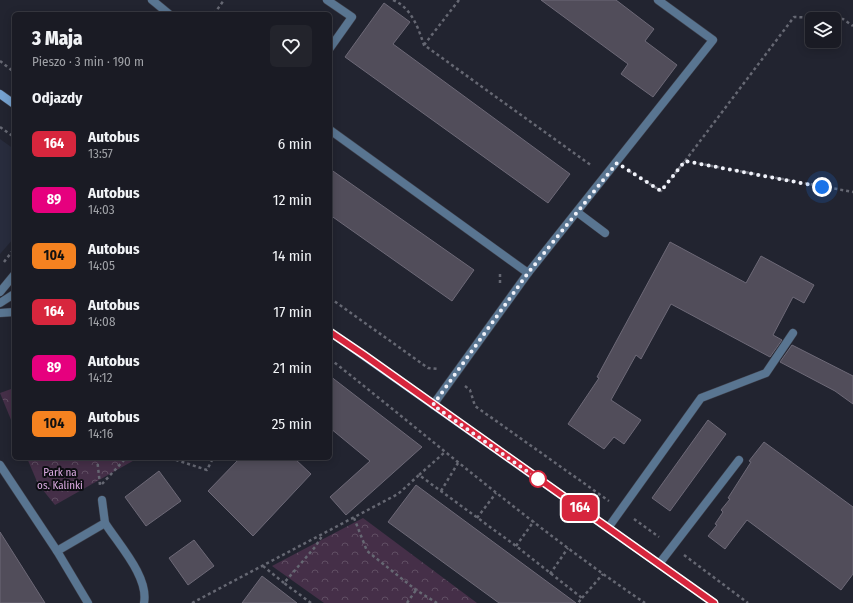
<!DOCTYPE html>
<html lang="pl">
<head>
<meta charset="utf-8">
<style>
  body { margin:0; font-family:"Fira Sans Condensed",sans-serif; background:#23242c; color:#f1f3f6; height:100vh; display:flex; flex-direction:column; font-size:15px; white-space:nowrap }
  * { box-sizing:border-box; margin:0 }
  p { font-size:13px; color:#9fa1a6 }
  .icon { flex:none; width:22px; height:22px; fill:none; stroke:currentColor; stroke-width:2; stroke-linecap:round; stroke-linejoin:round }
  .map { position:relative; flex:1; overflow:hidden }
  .drawer { position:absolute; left:12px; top:12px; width:320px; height:448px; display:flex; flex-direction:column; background:#1a1b24; border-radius:6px; box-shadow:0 2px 10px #0003,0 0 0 1px #383941 }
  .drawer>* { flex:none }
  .badge { padding:0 8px; border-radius:6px; font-size:14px; line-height:26px }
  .tools { position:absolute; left:805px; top:12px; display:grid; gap:8px }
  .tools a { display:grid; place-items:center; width:36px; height:36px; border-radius:6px; background:#1a1b24; box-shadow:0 2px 10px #0003,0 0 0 1px #383941; font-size:20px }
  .you { position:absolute; width:20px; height:20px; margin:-10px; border:3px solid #fff; border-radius:50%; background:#1a73e8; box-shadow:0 0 0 6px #1a73e833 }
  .map>.badge { position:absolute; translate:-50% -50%; box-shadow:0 0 0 2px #fff }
  h2 { padding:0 20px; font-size:15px; line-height:36px }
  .round { display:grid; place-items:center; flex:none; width:42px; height:42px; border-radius:6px; background:#23242c }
  .overview { display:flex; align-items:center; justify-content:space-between; height:68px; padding:0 20px }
  h1 { font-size:19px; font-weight:800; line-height:30px }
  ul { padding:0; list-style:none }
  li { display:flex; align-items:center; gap:12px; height:56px; padding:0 20px }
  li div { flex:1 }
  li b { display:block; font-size:15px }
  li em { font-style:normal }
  li .badge { min-width:44px; font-weight:700; text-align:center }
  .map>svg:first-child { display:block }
</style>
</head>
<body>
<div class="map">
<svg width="853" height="603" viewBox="0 0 853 603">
  <defs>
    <pattern id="park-crowns" width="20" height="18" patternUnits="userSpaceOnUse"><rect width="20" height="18" fill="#452f48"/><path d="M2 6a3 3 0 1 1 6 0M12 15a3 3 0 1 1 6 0" fill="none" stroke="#604e63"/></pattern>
  </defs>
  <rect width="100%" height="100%" fill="#222430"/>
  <path fill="#282c3d" d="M0,139L14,149V238L0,254Z"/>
  <g fill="url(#park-crowns)">
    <path d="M14,388V427L0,393Z"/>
    <path d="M27,458H138L55,505L38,484Z"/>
    <path d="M363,518L477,603H324L272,566Z"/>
  </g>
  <g fill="#514d5a" stroke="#6d6977">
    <path d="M541,0H616L654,29L645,41L677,65L653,97L621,74L628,64Z"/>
    <path d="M384,3L410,22L393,44L570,174L548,203L345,57Z"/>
    <path d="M330,169L474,270L452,301L330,215Z"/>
    <path d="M670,242L746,283L761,256L814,285L804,303L793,297L773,335L782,340L770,357L671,304L641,359L636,355L611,400L641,420L624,444L614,437L604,449L568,424L599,378L597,377Z"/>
    <path d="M792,345L853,376V404L835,391L780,362Z"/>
    <path d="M330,376L422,447L346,515L330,497L370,461L330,428Z"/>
    <path d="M708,420L726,434L670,511L652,498Z"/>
    <path d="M764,442L853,507V574L841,590L747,520L725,549L708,536L717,525L715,524L723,512L721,510L730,499L728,498L751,462L749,461Z"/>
    <path d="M240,458H294L311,474L253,536L208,491Z"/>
    <path d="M159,471L181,501L146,526L125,497Z"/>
    <path d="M416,485L576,603H499L388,522Z"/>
    <path d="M0,532L45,603H0Z"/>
    <path d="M194,540L214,566L188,585L169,558Z"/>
    <path d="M262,576L297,603H242Z"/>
  </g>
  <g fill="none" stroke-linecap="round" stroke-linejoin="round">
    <g stroke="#3f414c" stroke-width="9">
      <g id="lane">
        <path d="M152,0L169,14"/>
        <path d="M327,0L352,17L330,48"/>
        <path d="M330,130L528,273"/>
        <path d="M577,212L605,233"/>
        <path d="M0,313L14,312"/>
        <path d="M433,405L528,273L713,40L658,0"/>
        <path d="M608,528L701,398L766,373L793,333"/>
        <path d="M659,564L739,460"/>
      </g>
    </g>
    <g stroke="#3f414c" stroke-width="9">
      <g id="street">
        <path d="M0,292L14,275"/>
        <path d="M0,303L14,294"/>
        <path d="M0,465L57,551L88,603"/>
        <path d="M105,523C119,545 149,577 144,603"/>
        <path d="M57,551L105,523L102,500"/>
      </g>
    </g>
    <g stroke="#3f414c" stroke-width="9">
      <g id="secondary">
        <path d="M0,94L14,104"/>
        <path d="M330,332L714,603"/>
      </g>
    </g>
    <g stroke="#666873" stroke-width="2.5" stroke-dasharray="3 3" stroke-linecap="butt">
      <path d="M393,0C412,8 418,28 424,45L592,166"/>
      <path d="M214,14L224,0"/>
      <path d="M424,45L459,0"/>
      <path d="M0,61L14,72"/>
      <path d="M0,127L14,137"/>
      <path d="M685,161L794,17L843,19L853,26"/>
      <path d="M629,171L661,191L685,161L853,192"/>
      <path d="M4,262L14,249"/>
      <path d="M500,283V273"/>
      <path d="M330,298L428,368L439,369"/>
      <path d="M330,359C434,441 535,529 645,603"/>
      <path d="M465,386L470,390L475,406L609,501"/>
      <path d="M97,458L100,485"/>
      <path d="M170,458L207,470L213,458"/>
      <path d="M419,475L445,452"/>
      <path d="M102,484L126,458"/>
      <path d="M441,491L458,463"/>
      <path d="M354,518L367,551L416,590L437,603"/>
      <path d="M477,518L496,493"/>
      <path d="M634,519L659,537"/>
      <path d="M516,546L534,521"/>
      <path d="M684,555L748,603"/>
      <path d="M263,566L284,583"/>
      <path d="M550,574L568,548"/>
      <path d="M582,598L603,574"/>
      <path d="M192,603L398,494L419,475L516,546L582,598L578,603"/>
      <path d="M311,603L284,583L315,547L322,536"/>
      <path d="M407,603L416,590"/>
    </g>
    <use href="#lane" stroke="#597591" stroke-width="8"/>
    <use href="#street" stroke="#597591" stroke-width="8"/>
    <use href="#secondary" stroke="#75a2d0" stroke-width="8"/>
  </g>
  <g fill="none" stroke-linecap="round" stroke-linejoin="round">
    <g stroke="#fff" stroke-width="9">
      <path id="line" d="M330,332L364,355L714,603"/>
    </g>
    <use href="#line" stroke="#d7263d" stroke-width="6"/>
    <path stroke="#f0f2fa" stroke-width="4" stroke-dasharray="0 7.2" d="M538,479L433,405L528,273L617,163L661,191L685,161L822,187"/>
  </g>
  <circle fill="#fff" stroke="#d7263d" stroke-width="2" cx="538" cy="479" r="8"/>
  <g text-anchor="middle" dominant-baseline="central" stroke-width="4" stroke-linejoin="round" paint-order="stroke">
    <g font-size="11" fill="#dcabe2" stroke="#0d0e13">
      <text x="60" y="472">Park na<tspan x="60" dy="13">os. Kalinki</tspan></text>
    </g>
  </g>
</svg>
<div class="tools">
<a><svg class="icon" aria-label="layers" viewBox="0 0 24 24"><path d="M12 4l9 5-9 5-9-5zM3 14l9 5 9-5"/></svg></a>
</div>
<div class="you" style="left:822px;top:187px"></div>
<b class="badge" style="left:580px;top:508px;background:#d7263d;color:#fff">164</b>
<section class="drawer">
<div class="overview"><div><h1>3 Maja</h1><p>Pieszo · 3 min · 190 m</p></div><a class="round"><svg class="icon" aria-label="heart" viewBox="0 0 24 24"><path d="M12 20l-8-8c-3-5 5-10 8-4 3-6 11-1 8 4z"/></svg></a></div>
<h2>Odjazdy</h2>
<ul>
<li><span class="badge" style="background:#d7263d;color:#fff">164</span><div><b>Autobus</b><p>13:57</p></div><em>6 min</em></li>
<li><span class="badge" style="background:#e6007e;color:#fff">89</span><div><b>Autobus</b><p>14:03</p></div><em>12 min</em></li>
<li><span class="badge" style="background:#f58220;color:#111">104</span><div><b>Autobus</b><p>14:05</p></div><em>14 min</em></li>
<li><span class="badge" style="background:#d7263d;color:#fff">164</span><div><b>Autobus</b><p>14:08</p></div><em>17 min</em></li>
<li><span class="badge" style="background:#e6007e;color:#fff">89</span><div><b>Autobus</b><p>14:12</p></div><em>21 min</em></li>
<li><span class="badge" style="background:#f58220;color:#111">104</span><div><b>Autobus</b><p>14:16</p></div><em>25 min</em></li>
</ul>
</section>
</div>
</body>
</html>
